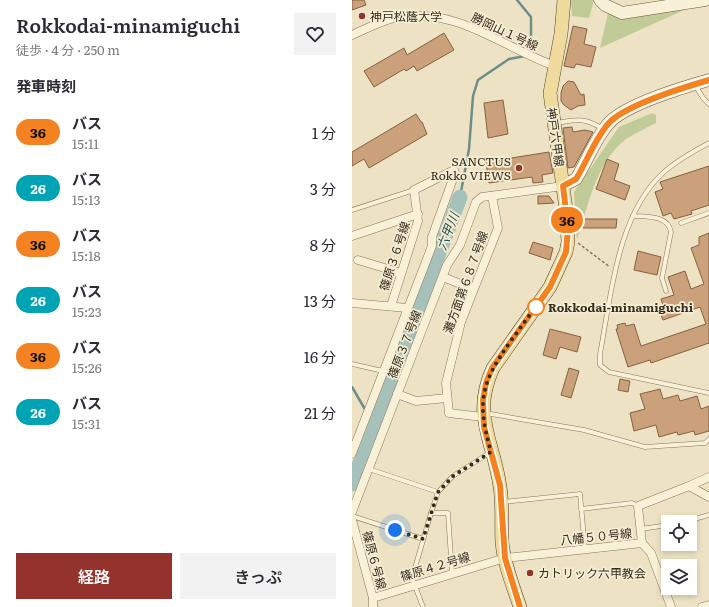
<!DOCTYPE html>
<html lang="ja">
<head>
<meta charset="utf-8">
<style>
  body { margin:0; font-family:Literata,"Noto Sans JP",serif; background:#f2f2f3; color:#2b2b33; height:100vh; display:flex; flex-direction:column; font-size:15px; white-space:nowrap }
  * { box-sizing:border-box; margin:0 }
  p { font-size:13px; color:#7c7c81 }
  .icon { flex:none; width:22px; height:22px; fill:none; stroke:currentColor; stroke-width:2; stroke-linecap:round; stroke-linejoin:round }
  .map { position:relative; flex:1; overflow:hidden }
  .drawer { display:flex; flex-direction:column; background:#fff; width:352px }
  .drawer>* { flex:none }
  .badge { padding:0 8px; border-radius:13px; font-size:14px; line-height:26px }
  .fabs { position:absolute; left:309px; top:515px; display:grid; gap:8px }
  .fabs a { display:grid; place-items:center; width:36px; height:36px; border-radius:0px; background:#fff; box-shadow:0 2px 6px #0003; font-size:20px }
  .you { position:absolute; width:20px; height:20px; margin:-10px; border:3px solid #fff; border-radius:50%; background:#1a73e8; box-shadow:0 0 0 6px #1a73e833 }
  .map>.badge { position:absolute; translate:-50% -50%; box-shadow:0 0 0 2px #fff }
  h2 { padding:0 16px; font-size:15px; line-height:36px }
  .round { display:grid; place-items:center; flex:none; width:42px; height:42px; border-radius:0px; background:#f2f2f3 }
  .head { display:flex; align-items:center; justify-content:space-between; height:68px; padding:0 16px }
  h1 { font-size:19px; font-weight:600; line-height:30px }
  .primary-button { display:flex; gap:8px; margin-top:auto; padding:8px 16px }
  .primary-button a { flex:1; height:46px; border-radius:0px; background:#94332d; color:#fff; font-size:16px; font-weight:600; line-height:46px; text-align:center }
  .primary-button a+a { background:#f2f2f3; color:#2b2b33 }
  ul { padding:0; list-style:none }
  li { display:flex; align-items:center; gap:12px; height:56px; padding:0 16px }
  li div { flex:1 }
  li b { display:block; font-size:15px }
  li em { font-style:normal }
  li .badge { min-width:44px; font-weight:700; text-align:center }
  main { display:flex; flex:1; min-height:0 }
  .map>svg:first-child { display:block }
</style>
</head>
<body>
<main>
<section class="drawer">
<div class="head"><div><h1>Rokkodai-minamiguchi</h1><p>徒歩 · 4 分 · 250 m</p></div><a class="round"><svg class="icon" aria-label="heart" viewBox="0 0 24 24"><path d="M12 20l-8-8c-3-5 5-10 8-4 3-6 11-1 8 4z"/></svg></a></div>
<h2>発車時刻</h2>
<ul>
<li><span class="badge" style="background:#f58220;color:#111">36</span><div><b>バス</b><p>15:11</p></div><em>1 分</em></li>
<li><span class="badge" style="background:#00a3b4;color:#fff">26</span><div><b>バス</b><p>15:13</p></div><em>3 分</em></li>
<li><span class="badge" style="background:#f58220;color:#111">36</span><div><b>バス</b><p>15:18</p></div><em>8 分</em></li>
<li><span class="badge" style="background:#00a3b4;color:#fff">26</span><div><b>バス</b><p>15:23</p></div><em>13 分</em></li>
<li><span class="badge" style="background:#f58220;color:#111">36</span><div><b>バス</b><p>15:26</p></div><em>16 分</em></li>
<li><span class="badge" style="background:#00a3b4;color:#fff">26</span><div><b>バス</b><p>15:31</p></div><em>21 分</em></li>
</ul>
<div class="primary-button"><a>経路</a><a>きっぷ</a></div>
</section>
<div class="map">
<svg width="357" height="607" viewBox="0 0 357 607">
  <rect width="100%" height="100%" fill="#ede3c4"/>
  <g fill="#c1cb98">
    <path d="M219,0H242L237,18L220,16Z"/>
    <path d="M332,10L248,48L256,13L271,16Z"/>
    <path d="M300,113L304,115V123C294,128 283,133 274,139C244,162 236,206 225,240L222,192L267,127Z"/>
  </g>
  <g fill="none" stroke-linecap="round" stroke-linejoin="round">
    <g stroke="#6d8e88" stroke-width="2.5">
      <path d="M165,0L179,17V43L176,52"/>
      <path d="M108,197L117,149L121,96L126,80L157,59L173,56"/>
      <path d="M0,387L14,411"/>
      <path d="M17,415L23,425"/>
    </g>
    <path stroke="#a6c0ba" stroke-width="15" d="M0,484L108,197"/>
  </g>
  <g fill="#caa17b" stroke="#856141">
    <path d="M0,0H12L14,5L0,10Z"/>
    <path d="M221,26L235,29L232,44L244,47L239,67L224,64L222,68L212,66Z"/>
    <path d="M92,33L102,50L65,71L62,66L54,71L52,69L22,87L12,71L52,48L55,55Z"/>
    <path d="M216,81L222,82L229,95L232,94L233,105L226,106L219,110L212,105L209,101V93L211,86Z"/>
    <path d="M151,100L156,134L136,138L132,103Z"/>
    <path d="M64,114L69,122H70L75,134L17,168L12,159L0,166V152Z"/>
    <path d="M220,127L221,132L233,130L241,132L222,167L216,168L211,128Z"/>
    <path d="M197,152L201,173L190,175L191,182L181,183L180,177L137,183L134,162Z"/>
    <path d="M255,159L267,164L262,180L278,186L273,200L244,189Z"/>
    <path d="M357,166V205L339,211L340,214L322,219L319,213L311,216L303,192L311,189L308,182Z"/>
    <path d="M186,196H197L202,203L186,204Z"/>
    <path d="M231,219H265L264,228H231Z"/>
    <path d="M357,233V343L299,363L298,360L276,367L264,329H266L265,325L273,323L274,326L282,324L289,346L354,324L348,307L311,320L308,313L313,311L309,299L322,295L316,277L333,271L339,289L352,284L339,248L347,245V237Z"/>
    <path d="M181,242L201,248L198,260L177,253Z"/>
    <path d="M286,251L309,257L305,275L282,270Z"/>
    <path d="M198,329L229,337L225,352L208,347L204,359L191,355Z"/>
    <path d="M217,368L227,371L219,398L209,395Z"/>
    <path d="M268,379L278,381L276,392L266,390Z"/>
    <path d="M308,389L311,399L326,395L328,401L345,396L349,409L357,406V431L343,435L342,431L326,435L325,432L307,437L304,425L282,431L278,413L293,409L288,394Z"/>
  </g>
  <g fill="none" stroke-linecap="round" stroke-linejoin="round">
    <g stroke="#87755b" stroke-width="5">
      <g id="lane">
        <path d="M343,85L351,98L357,104"/>
        <path d="M203,123C226,120 230,117 250,128"/>
        <path d="M357,143C342,151 324,161 311,173C265,215 259,296 248,354V365L257,372L357,393"/>
        <path d="M0,210L62,190"/>
        <path d="M281,216C295,217 316,215 319,232L310,278L314,291"/>
        <path d="M329,223L357,213"/>
        <path d="M0,364L31,371"/>
        <path d="M133,413L232,430L293,447L353,443L357,439"/>
        <path d="M17,469L86,492"/>
        <path d="M151,502L228,494L233,549"/>
        <path d="M229,509L280,503L286,506"/>
        <path d="M79,513H96L100,573"/>
        <path d="M0,516L71,539"/>
        <path d="M332,522L357,515"/>
        <path d="M289,529L316,525"/>
        <path d="M71,607L60,578L79,513L86,492L101,476L139,452"/>
      </g>
    </g>
    <g stroke="#87755b" stroke-width="9">
      <g id="street">
        <path d="M0,35C14,29 30,20 46,17C105,7 150,47 203,66"/>
        <path d="M0,236L66,214"/>
        <path d="M6,260L49,273"/>
        <path d="M91,277L121,289"/>
        <path d="M0,303L55,308"/>
        <path d="M45,394L64,401L95,398"/>
        <path d="M131,417L97,413L94,383L109,322L146,228L140,196"/>
        <path d="M0,453L80,246V237L103,173L102,170L62,190L66,221L39,306"/>
        <path d="M337,486L357,477"/>
        <path d="M0,512L95,265L108,245L124,202L130,197L211,186"/>
        <path d="M0,520L21,598V607"/>
        <path d="M290,543L286,506L337,486L357,497"/>
        <path d="M21,598L153,558L290,543L299,553L319,607"/>
        <path d="M350,607L357,605"/>
      </g>
    </g>
    <g stroke="#69563e" stroke-width="13">
      <g id="secondary">
        <path d="M248,0L253,5L270,13L353,0"/>
        <path d="M211,186L224,179L227,174C236,158 244,138 256,124C272,105 332,87 357,80"/>
      </g>
    </g>
    <g stroke="#55432f" stroke-width="14">
      <path id="primary" d="M168,607C161,586 152,564 150,542C149,524 151,505 148,487C142,441 119,416 141,368L198,287L214,252L216,242L214,209L198,93L209,34L212,0"/>
    </g>
    <path stroke="#87755b" stroke-width="1.5" stroke-dasharray="3 2" stroke-linecap="butt" d="M226,243L258,267"/>
    <use href="#lane" stroke="#f8f0d7" stroke-width="4"/>
    <use href="#street" stroke="#f8f0d7" stroke-width="8"/>
    <use href="#secondary" stroke="#f8f0d7" stroke-width="12"/>
    <use href="#primary" stroke="#efdb9d" stroke-width="13"/>
  </g>
  <g fill="none" stroke-linecap="round" stroke-linejoin="round">
    <g stroke="#fff" stroke-width="9">
      <path id="line" d="M168,607L153,558L148,485L132,427L131,400L134,383L140,368L198,287L214,252L216,228L211,186L224,179L227,174C236,158 244,138 256,124C272,105 333,87 357,80"/>
    </g>
    <use href="#line" stroke="#f58220" stroke-width="6"/>
    <path stroke="#372c1e" stroke-width="4" stroke-dasharray="0 7.2" d="M43,530L71,539L86,492L101,476L139,452C125,402 128,385 158,342C167,330 175,318 184,307"/>
  </g>
  <g fill="#94332d" stroke="#f4edd3" stroke-width="1.5">
    <circle cx="10" cy="16" r="4"/>
    <circle cx="167" cy="168" r="4"/>
    <circle cx="178" cy="573" r="4"/>
  </g>
  <circle fill="#fff" stroke="#f58220" stroke-width="2" cx="184" cy="307" r="8"/>
  <g text-anchor="middle" dominant-baseline="central" stroke-width="3.5" stroke-linejoin="round" paint-order="stroke">
    <g font-size="12" fill="#372c1e" stroke="#f4edd3" text-anchor="start">
      <text x="18" y="16">神戸松蔭大学</text>
      <text x="159" y="161" text-anchor="end">SANCTUS<tspan x="159" dy="14">Rokko VIEWS</tspan></text>
      <text x="186" y="573">カトリック六甲教会</text>
    </g>
    <g font-size="12" fill="#372c1e" stroke="#f4edd3">
      <text transform="translate(153 31) rotate(25)">勝岡山１号線</text>
      <text transform="translate(204 137) rotate(82)">神戸六甲線</text>
      <text transform="translate(42 256) rotate(-72)">篠原３６号線</text>
      <text transform="translate(113 282) rotate(-70)">灘方面第６８７号線</text>
      <text transform="translate(52 344) rotate(-69)">篠原３７号線</text>
      <text transform="translate(244 536) rotate(-6)">八幡５０号線</text>
      <text transform="translate(23 560) rotate(75)">篠原６号線</text>
      <text transform="translate(83 566) rotate(-17)">篠原４２号線</text>
    </g>
    <g font-size="12" font-weight="bold" fill="#372c1e" stroke="#f4edd3" text-anchor="start">
      <text x="196" y="307">Rokkodai-minamiguchi</text>
    </g>
    <g font-size="13" font-style="italic" fill="#2e5656" stroke="#f4edd3">
      <text transform="translate(95 231) rotate(-69)">六甲川</text>
    </g>
  </g>
</svg>
<div class="fabs">
<a><svg class="icon" aria-label="locate" viewBox="0 0 24 24"><circle cx="12" cy="12" r="6"/><path d="M12 2v4M12 18v4M2 12h4M18 12h4"/></svg></a>
<a><svg class="icon" aria-label="layers" viewBox="0 0 24 24"><path d="M12 4l9 5-9 5-9-5zM3 14l9 5 9-5"/></svg></a>
</div>
<div class="you" style="left:43px;top:530px"></div>
<b class="badge" style="left:215px;top:220px;background:#f58220;color:#111">36</b>
</div>
</main>
</body>
</html>
